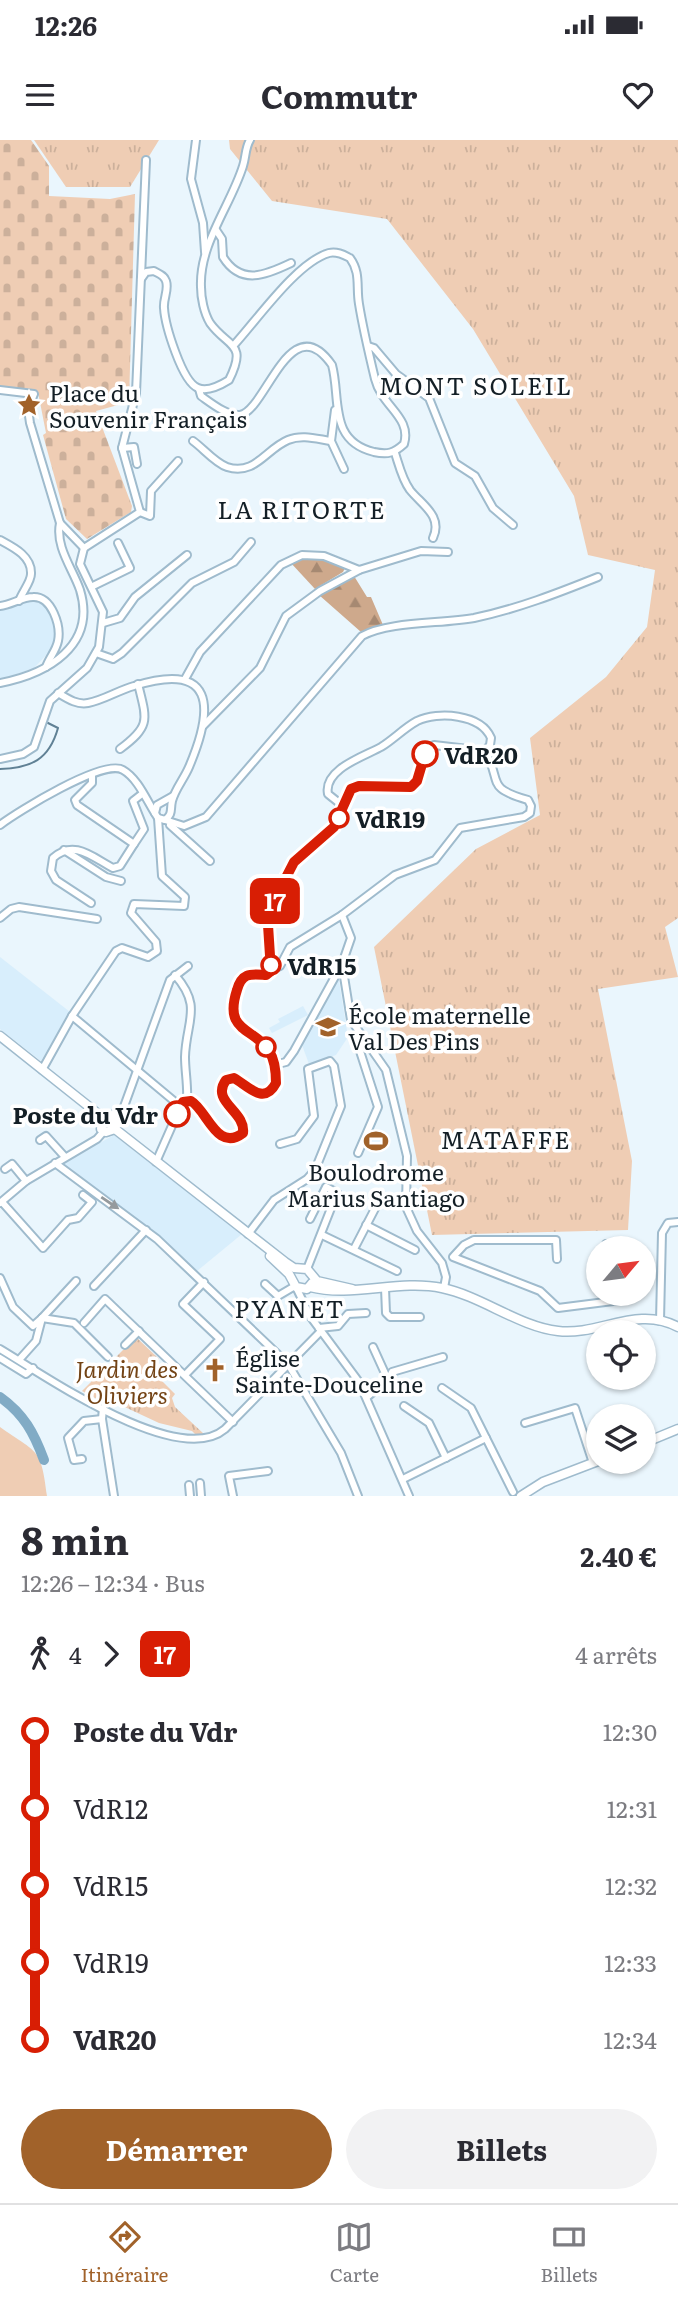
<!DOCTYPE html>
<html lang="fr">
<head>
<meta charset="utf-8">
<style>
  body { margin:0; font-family:Literata,serif; background:#f2f2f3; color:#2b2b33; height:100vh; display:flex; flex-direction:column; font-size:26px; white-space:nowrap }
  * { box-sizing:border-box; margin:0 }
  p { font-size:23px; color:#7c7c81 }
  .icon { flex:none; width:38px; height:38px; fill:none; stroke:currentColor; stroke-width:2; stroke-linecap:round; stroke-linejoin:round }
  .map { position:relative; height:1356px; overflow:hidden }
  .drawer { display:flex; flex-direction:column; background:#fff; flex:1 }
  .drawer>* { flex:none }
  .badge { padding:0 14px; border-radius:10px; font-size:24px; line-height:46px }
  .needle { width:46px; rotate:61deg }
  .controls { position:absolute; left:586px; top:1096px; display:grid; gap:14px }
  .controls a { display:grid; place-items:center; width:70px; height:70px; border-radius:50%; background:#fff; box-shadow:0 2px 5px #0004; font-size:35px }
  .map>.badge { position:absolute; translate:-50% -50%; box-shadow:0 0 0 4px #fff }
  .legs { display:flex; align-items:center; gap:10px; height:77px; padding:0 21px; font-size:23px }
  .legs p { margin-inline-start:auto }
  .overview { display:flex; align-items:center; justify-content:space-between; height:119px; padding:0 21px }
  h1 { font-size:38px; font-weight:700; line-height:52px }
  .action { display:flex; gap:14px; margin-top:auto; padding:14px 21px }
  .action a { flex:1; height:80px; border-radius:42px; background:#a1622a; color:#fff; font-size:28px; font-weight:700; line-height:80px; text-align:center }
  .action a+a { background:#f2f2f3; color:#2b2b33 }
  ul { padding:0 21px; list-style:none }
  li { display:flex; align-items:center; gap:24px; height:77px; font-size:26px }
  li i { display:grid; place-items:center; width:10px; height:100%; margin:0 9px; background:currentColor }
  li i::after { content:''; width:18px; height:18px; margin:-9px; border:5px solid; border-radius:50%; background:#fff }
  li p { margin-inline-start:auto }
  li:first-child i { background:linear-gradient(#0000 50%,currentColor 0) }
  li:last-child i { background:linear-gradient(currentColor 50%,#0000 0) }
  .status { display:flex; justify-content:space-between; align-items:center; height:49px; padding:0 35px; background:#fff; direction:ltr }
  .status svg { height:19px; fill:currentColor }
  header { display:flex; justify-content:space-between; align-items:center; height:91px; padding:0 21px; background:#fff; font-size:32px; font-weight:700 }
  .menu { display:flex; justify-content:space-around; align-items:center; height:98px; border-top:2px solid #e1e1e2; background:#fff; font-size:19px; color:#7c7c81 }
  .menu a { display:grid; justify-items:center; gap:4px }
  .menu .active { color:#a1622a }
  .map>svg:first-child { display:block }
</style>
</head>
<body>
<div class="status"><b>12:26</b><svg viewBox="0 0 49 12"><path d="M0 12V9h3v3zM5 12V6h3v6zM10 12V3h3v9zM15 12V0h3v12zM26 1h20v11H26zM47 4h2v5h-2z"/></svg></div>
<header><svg class="icon" aria-label="menu" viewBox="0 0 24 24"><path d="M4 6h16M4 12h16M4 18h16"/></svg>Commutr<svg class="icon" aria-label="heart" viewBox="0 0 24 24"><path d="M12 20l-8-8c-3-5 5-10 8-4 3-6 11-1 8 4z"/></svg></header>
<div class="map">
<svg width="678" height="1356" viewBox="0 0 678 1356">
  <defs>
    <pattern id="grass-tufts" width="24" height="20" patternUnits="userSpaceOnUse" patternTransform="scale(1.75)"><rect width="24" height="20" fill="#efcdb4"/><path d="M3 7l-1-3M5 7V3M7 7l1-3M15 17l-1-3M17 17v-4M19 17l1-3" fill="none" stroke="#ccb09b"/></pattern>
    <pattern id="forest-firs" width="22" height="20" patternUnits="userSpaceOnUse" patternTransform="scale(1.75)"><rect width="22" height="20" fill="#cea98c"/><path d="M5 1l3.5 6h-7zM16 11l3.5 6h-7z" fill="#a68972"/></pattern>
    <pattern id="cemetery-stones" width="16" height="16" patternUnits="userSpaceOnUse" patternTransform="scale(1.75)"><rect width="16" height="16" fill="#efcdb4"/><path d="M2 7V4a2 2 0 0 1 4 0v3zM10 15v-3a2 2 0 0 1 4 0v3z" fill="#ccb09b"/></pattern>
  </defs>
  <rect width="100%" height="100%" fill="#eaf6fd"/>
  <g fill="#d8eefc">
    <path d="M32,459L41,461L52,475L56,489L52,509L34,528L0,540V470Z"/>
    <path d="M0,817L70,872L41,921L0,889Z"/>
    <path d="M338,835L348,897L336,915L309,924L302,905Z"/>
    <path d="M303,866L308,875L272,893L269,888L280,882L278,879Z"/>
    <path d="M114,995L163,1033L242,1094L197,1131L158,1094L62,1024Z"/>
  </g>
  <g fill="url(#grass-tufts)">
    <path d="M34,0H159L130,47H66Z"/>
    <path d="M229,0H678V778L665,787L678,837L598,849L632,1021L628,1090L432,1095L374,807L476,709L540,675L530,598L606,537L647,487L655,430L588,415L574,356L473,189L387,79L272,61L230,9Z"/>
    <path d="M136,1197L159,1219L150,1229L175,1254L172,1258L175,1267L204,1294L196,1295L192,1291L159,1283L114,1262L106,1264L82,1251Z"/>
  </g>
  <g fill="url(#forest-firs)">
    <path d="M304,418H322L345,428L343,432L315,449L290,422Z"/>
    <path d="M354,436L367,457H371L383,485L361,492L319,455Z"/>
  </g>
  <path fill="url(#cemetery-stones)" d="M0,0H31L49,26V56L110,59L135,54L129,262L96,271L132,366L131,372L87,399L66,379L43,295L46,293L38,252L0,248Z"/>
  <path fill="#efcdb4" d="M0,1287C38,1314 41,1307 47,1356H0Z"/>
  <g fill="none" stroke-linecap="round" stroke-linejoin="round">
    <path stroke="#608195" stroke-width="2" d="M0,629C31,628 49,620 58,588L46,582"/>
    <path stroke="#81abc5" stroke-width="10" d="M0,1257C24,1274 34,1293 44,1320"/>
    <g stroke="#9fbbcd" stroke-width="10">
      <g id="minor">
        <path d="M196,0L191,39L203,83L205,112"/>
        <path d="M216,90L222,99L223,117C241,146 266,135 291,123"/>
        <path d="M141,139L146,132L154,131C159,134 164,135 166,141C169,150 163,159 164,168C165,185 182,242 198,248C208,252 221,245 229,240C248,202 228,208 210,183C204,173 201,158 201,147C199,104 231,65 243,26C246,17 245,8 250,0"/>
        <path d="M368,206L374,208L396,234L429,258L455,323L475,336L493,368L513,385"/>
        <path d="M199,249L201,256C211,263 227,276 240,275C266,271 290,165 332,225C341,258 328,301 374,312C388,315 394,313 404,304C412,277 382,267 375,239C369,214 363,189 359,164C356,147 361,133 350,118C344,115 337,111 329,113C297,122 257,180 234,205"/>
        <path d="M0,250L34,254L28,269L30,283L60,383L84,408"/>
        <path d="M335,270L331,301L344,329"/>
        <path d="M193,301C203,308 215,323 227,327C255,336 266,309 288,300C302,294 317,299 331,301"/>
        <path d="M122,308L134,307L137,324"/>
        <path d="M395,313C399,325 402,339 410,350C422,365 443,376 433,398"/>
        <path d="M140,372L150,376L151,351L178,321"/>
        <path d="M0,400C13,407 32,416 31,434C31,442 22,452 19,461"/>
        <path d="M84,408L140,372L122,308L136,253L146,20"/>
        <path d="M93,446L130,428L118,403"/>
        <path d="M0,466C11,465 22,457 33,457C52,456 61,486 58,501C56,511 49,518 46,527"/>
        <path d="M103,483L120,478L135,457L187,415"/>
        <path d="M96,513L113,519L122,513L192,443L234,422L251,402"/>
        <path d="M185,539L200,512L281,425L302,415L324,416L359,430L421,411L448,412"/>
        <path d="M0,543C47,534 97,506 80,450C73,429 55,407 60,383"/>
        <path d="M203,586L260,528L286,476L320,451L359,430"/>
        <path d="M120,609C151,586 147,580 138,544"/>
        <path d="M0,619L23,614L34,607L50,561L87,528L99,507L103,472L80,424L84,408"/>
        <path d="M92,635V643L75,660L77,665L134,704L144,689L133,661L142,654"/>
        <path d="M343,666L328,654C323,629 365,616 381,607C394,599 404,588 417,581C438,571 481,574 491,598L490,605L485,611"/>
        <path d="M155,673L157,665L173,656"/>
        <path d="M165,680L184,686L206,677L362,496C389,481 441,484 474,478C517,469 558,453 598,437"/>
        <path d="M0,685C17,672 104,618 123,630C139,639 148,664 158,678L165,680C173,674 170,670 172,661C175,649 184,639 189,627C215,566 214,521 134,546C119,550 104,560 88,563C77,565 68,559 58,553"/>
        <path d="M170,685L210,721"/>
        <path d="M64,710L106,737L121,741"/>
        <path d="M91,763L56,740L51,731L53,718C74,699 92,717 113,728L120,726L134,704"/>
        <path d="M0,778L11,769L19,767L97,779"/>
        <path d="M342,824L351,880L386,930L407,1016L406,1067L417,1091L442,1123L446,1137L444,1148"/>
        <path d="M272,829L280,826L290,807L342,775"/>
        <path d="M175,835C203,867 186,881 185,917C185,931 188,946 187,960"/>
        <path d="M72,876L180,966"/>
        <path d="M274,925L286,922L294,911L342,824L351,798L342,775L395,735L435,720L460,688L524,677L530,673L531,666L528,660C484,647 503,643 485,611"/>
        <path d="M42,930L72,876L116,811L122,808L148,817L157,811L156,802L131,773L134,764L184,766L185,757L162,736L158,678"/>
        <path d="M187,960C209,964 208,998 234,998L242,994L244,986L223,959L224,941L234,938L259,954C281,952 279,924 269,910C260,898 245,893 236,881V851L246,835H266L271,832L268,785L277,755L293,724L334,687L348,652L359,646L411,647C425,636 418,615 434,605L485,611"/>
        <path d="M115,978L122,972L170,840L188,826"/>
        <path d="M40,1000L46,996L65,1017"/>
        <path d="M358,1013L378,967L358,905L363,899"/>
        <path d="M156,1022L182,963"/>
        <path d="M55,1023L157,1099L288,1224L341,1313L358,1356"/>
        <path d="M5,1029L12,1024L26,1041"/>
        <path d="M2,1062L43,1108L68,1080L78,1078L92,1062L83,1055"/>
        <path d="M0,1063L26,1041L97,999L104,991"/>
        <path d="M366,1085L415,1110"/>
        <path d="M248,1094L274,1060L307,1039L315,1030L341,966L334,926L330,921L308,929L314,976L297,999L280,1004"/>
        <path d="M322,1095L397,1131"/>
        <path d="M606,1108V1104"/>
        <path d="M354,1109L381,1057"/>
        <path d="M557,1119L556,1100H474L464,1105L453,1117L540,1151L558,1168L621,1160"/>
        <path d="M307,1129L337,1053L326,1047L310,1079"/>
        <path d="M0,1138L13,1167L33,1186L42,1178L36,1201L19,1220"/>
        <path d="M265,1144L278,1156L295,1146"/>
        <path d="M94,1146L146,1090"/>
        <path d="M296,1147L310,1176L359,1242L409,1356"/>
        <path d="M385,1148L386,1173L390,1177H420"/>
        <path d="M42,1178L74,1183L108,1217"/>
        <path d="M42,1178L76,1141"/>
        <path d="M660,1181L662,1093L668,1083L678,1082"/>
        <path d="M84,1183L105,1159L233,1282"/>
        <path d="M319,1188L338,1186L348,1174L366,1173"/>
        <path d="M125,1205L139,1191"/>
        <path d="M373,1207L388,1240"/>
        <path d="M0,1209C44,1235 178,1329 225,1289L321,1191"/>
        <path d="M0,1218L26,1234L33,1228"/>
        <path d="M185,1235L220,1199L183,1164L204,1142"/>
        <path d="M442,1248L471,1268L513,1352"/>
        <path d="M367,1257L388,1240L392,1232L443,1217"/>
        <path d="M404,1266L429,1283L446,1318"/>
        <path d="M103,1268L102,1279L114,1356"/>
        <path d="M525,1283L575,1268L593,1323"/>
        <path d="M82,1319L74,1320L68,1298L84,1281L102,1279"/>
        <path d="M403,1339L486,1298"/>
        <path d="M200,1343L201,1356"/>
        <path d="M189,1345L190,1356"/>
        <path d="M233,1356L229,1336L268,1331"/>
      </g>
    </g>
    <g stroke="#9fbbcd" stroke-width="11">
      <g id="major">
        <path d="M0,896L102,977"/>
        <path d="M102,977L113,975L117,983L115,989"/>
        <path d="M102,977L101,989L106,992L115,989"/>
        <path d="M115,989L285,1122L294,1128L307,1129L317,1141L352,1149"/>
        <path d="M270,1116L289,1134L296,1147L307,1149L312,1143"/>
        <path d="M310,1147C353,1158 398,1139 442,1148C481,1156 520,1187 558,1191C599,1196 637,1165 678,1187"/>
        <path d="M644,1303L678,1289"/>
        <path d="M521,1356L543,1342L598,1321"/>
      </g>
    </g>
    <use href="#minor" stroke="#fff" stroke-width="6"/>
    <use href="#major" stroke="#fff" stroke-width="8"/>
  </g>
  <defs><path id="oneway-solid" d="M-6-.8H1V-3.2L6.5 0L1 3.2V.8H-6Z" transform="scale(1.75)"/></defs>
  <use fill="#959a9d" href="#oneway-solid" transform="translate(110 1063) rotate(34)"/>
  <g fill="none" stroke-linecap="round" stroke-linejoin="round">
    <g stroke="#fff" stroke-width="16">
      <path id="line-1" d="M177,974L183,962L191,961C207,970 217,1013 243,993C246,971 210,962 226,940L234,938C248,946 264,966 276,943C276,932 275,920 269,911C254,887 223,893 237,850C242,832 251,834 266,835L271,831L268,785L277,755L294,722L334,687L351,649L359,646L411,647L417,641L425,614"/>
    </g>
    <use href="#line-1" stroke="#d81e04" stroke-width="10"/>
  </g>
  <defs>
    <g id="sight-bare" transform="scale(1.89)"><path d="M0-6L1.8-2.2L6-1.7L2.9 1.2L3.7 5.4L0 3.3L-3.7 5.4L-2.9 1.2L-6-1.7L-1.8-2.2Z" fill="#a1622a" stroke="#fff" stroke-width="2.5" paint-order="stroke"/></g>
    <g id="school-bare" transform="scale(1.89)"><path d="M0-5L7-2L0 1L-7-2ZM-4 1L0 2.5L4 1V4Q0 6-4 4Z" fill="#a1622a" stroke="#fff" stroke-width="2.5" paint-order="stroke"/></g>
    <g id="stadium-bare" transform="scale(1.89)"><path d="M0-5a6.5 5 0 1 0 0 10a6.5 5 0 1 0 0-10ZM-3.5-1.8h7v3.6h-7Z" fill="#a1622a" stroke="#fff" stroke-width="2.5" paint-order="stroke"/></g>
    <g id="church-bare" transform="scale(1.89)"><path d="M-1.2-6h2.4v3.5h3.3v2.4h-3.3V6h-2.4V-.1h-3.3v-2.4h3.3Z" fill="#a1622a" stroke="#fff" stroke-width="2.5" paint-order="stroke"/></g>
  </defs>
  <g fill-rule="evenodd">
    <use href="#sight-bare" x="29" y="265"/>
    <use href="#school-bare" x="328" y="887"/>
    <use href="#stadium-bare" x="376" y="1001"/>
    <use href="#church-bare" x="215" y="1230"/>
  </g>
  <g fill="#fff" stroke="#d81e04" stroke-width="3.5">
    <circle cx="425" cy="614" r="12"/>
    <circle cx="339" cy="678" r="9"/>
    <circle cx="271" cy="825" r="9"/>
    <circle cx="266" cy="907" r="9"/>
    <circle cx="177" cy="974" r="12"/>
  </g>
  <g text-anchor="middle" dominant-baseline="central" stroke-width="7" stroke-linejoin="round" paint-order="stroke">
    <g font-size="23" fill="#141f26" stroke="#fff" text-anchor="start">
      <text x="49" y="252">Place du<tspan x="49" dy="26">Souvenir Français</tspan></text>
      <text x="348" y="874">École maternelle<tspan x="348" dy="26">Val Des Pins</tspan></text>
      <text x="376" y="1031" text-anchor="middle">Boulodrome<tspan x="376" dy="26">Marius Santiago</tspan></text>
      <text x="235" y="1217">Église<tspan x="235" dy="26">Sainte-Douceline</tspan></text>
    </g>
    <g font-size="23" font-weight="bold" fill="#141f26" stroke="#fff" text-anchor="start">
      <text x="444" y="614">VdR20</text>
      <text x="355" y="678">VdR19</text>
      <text x="287" y="825">VdR15</text>
      <text x="158" y="974" text-anchor="end">Poste du Vdr</text>
    </g>
    <g font-size="23" font-style="italic" fill="#734315" stroke="#fff">
      <text x="127" y="1228">Jardin des<tspan x="127" dy="26">Oliviers</tspan></text>
    </g>
    <g font-size="24" letter-spacing="2" fill="#141f26" stroke="#fff">
      <text x="476" y="244">MONT SOLEIL</text>
      <text x="302" y="368">LA RITORTE</text>
      <text x="506" y="998">MATAFFE</text>
      <text x="290" y="1167">PYANET</text>
    </g>
  </g>
</svg>
<div class="controls">
<a><svg class="needle" viewBox="-14 -14 28 28"><path d="M0-13l5 13h-10z" fill="#e53935"/><path d="M0 13l5-13h-10z" fill="#7c7c81"/></svg></a>
<a><svg class="icon" aria-label="locate" viewBox="0 0 24 24"><circle cx="12" cy="12" r="6"/><path d="M12 2v4M12 18v4M2 12h4M18 12h4"/></svg></a>
<a><svg class="icon" aria-label="layers" viewBox="0 0 24 24"><path d="M12 4l9 5-9 5-9-5zM3 14l9 5 9-5"/></svg></a>
</div>
<b class="badge" style="left:275px;top:761px;background:#d81e04;color:#fff">17</b>
</div>
<section class="drawer">
<div class="overview"><div><h1>8 min</h1><p>12:26 – 12:34 · Bus</p></div><b>2.40 €</b></div>
<div class="legs"><svg class="icon" aria-label="walk" viewBox="0 0 24 24"><circle cx="13" cy="4" r="2"/><path d="M13 8l-2 6 4 7M11 14l-3 7M7 12l3-4h3l4 4"/></svg>4<svg class="icon" aria-label="forward" viewBox="0 0 24 24"><path d="M9 5l7 7-7 7"/></svg><b class="badge" style="background:#d81e04;color:#fff">17</b><p>4 arrêts</p></div>
<ul>
<li><i style="color:#d81e04"></i><b>Poste du Vdr</b><p>12:30</p></li>
<li><i style="color:#d81e04"></i><span>VdR12</span><p>12:31</p></li>
<li><i style="color:#d81e04"></i><span>VdR15</span><p>12:32</p></li>
<li><i style="color:#d81e04"></i><span>VdR19</span><p>12:33</p></li>
<li><i style="color:#d81e04"></i><b>VdR20</b><p>12:34</p></li>
</ul>
<div class="action"><a>Démarrer</a><a>Billets</a></div>
</section>
<nav class="menu">
<a class="active"><svg class="icon" aria-label="directions" viewBox="0 0 24 24"><path d="M12 3l9 9-9 9-9-9zM9 14v-3h6M13 9l2 2-2 2"/></svg>Itinéraire</a>
<a><svg class="icon" aria-label="map" viewBox="0 0 24 24"><path d="M3 6l6-2 6 2 6-2v14l-6 2-6-2-6 2zM9 4v14M15 6v14"/></svg>Carte</a>
<a><svg class="icon" aria-label="tickets" viewBox="0 0 24 24"><path d="M3 7h18v10H3zM15 7v10"/></svg>Billets</a>
</nav>
</body>
</html>
